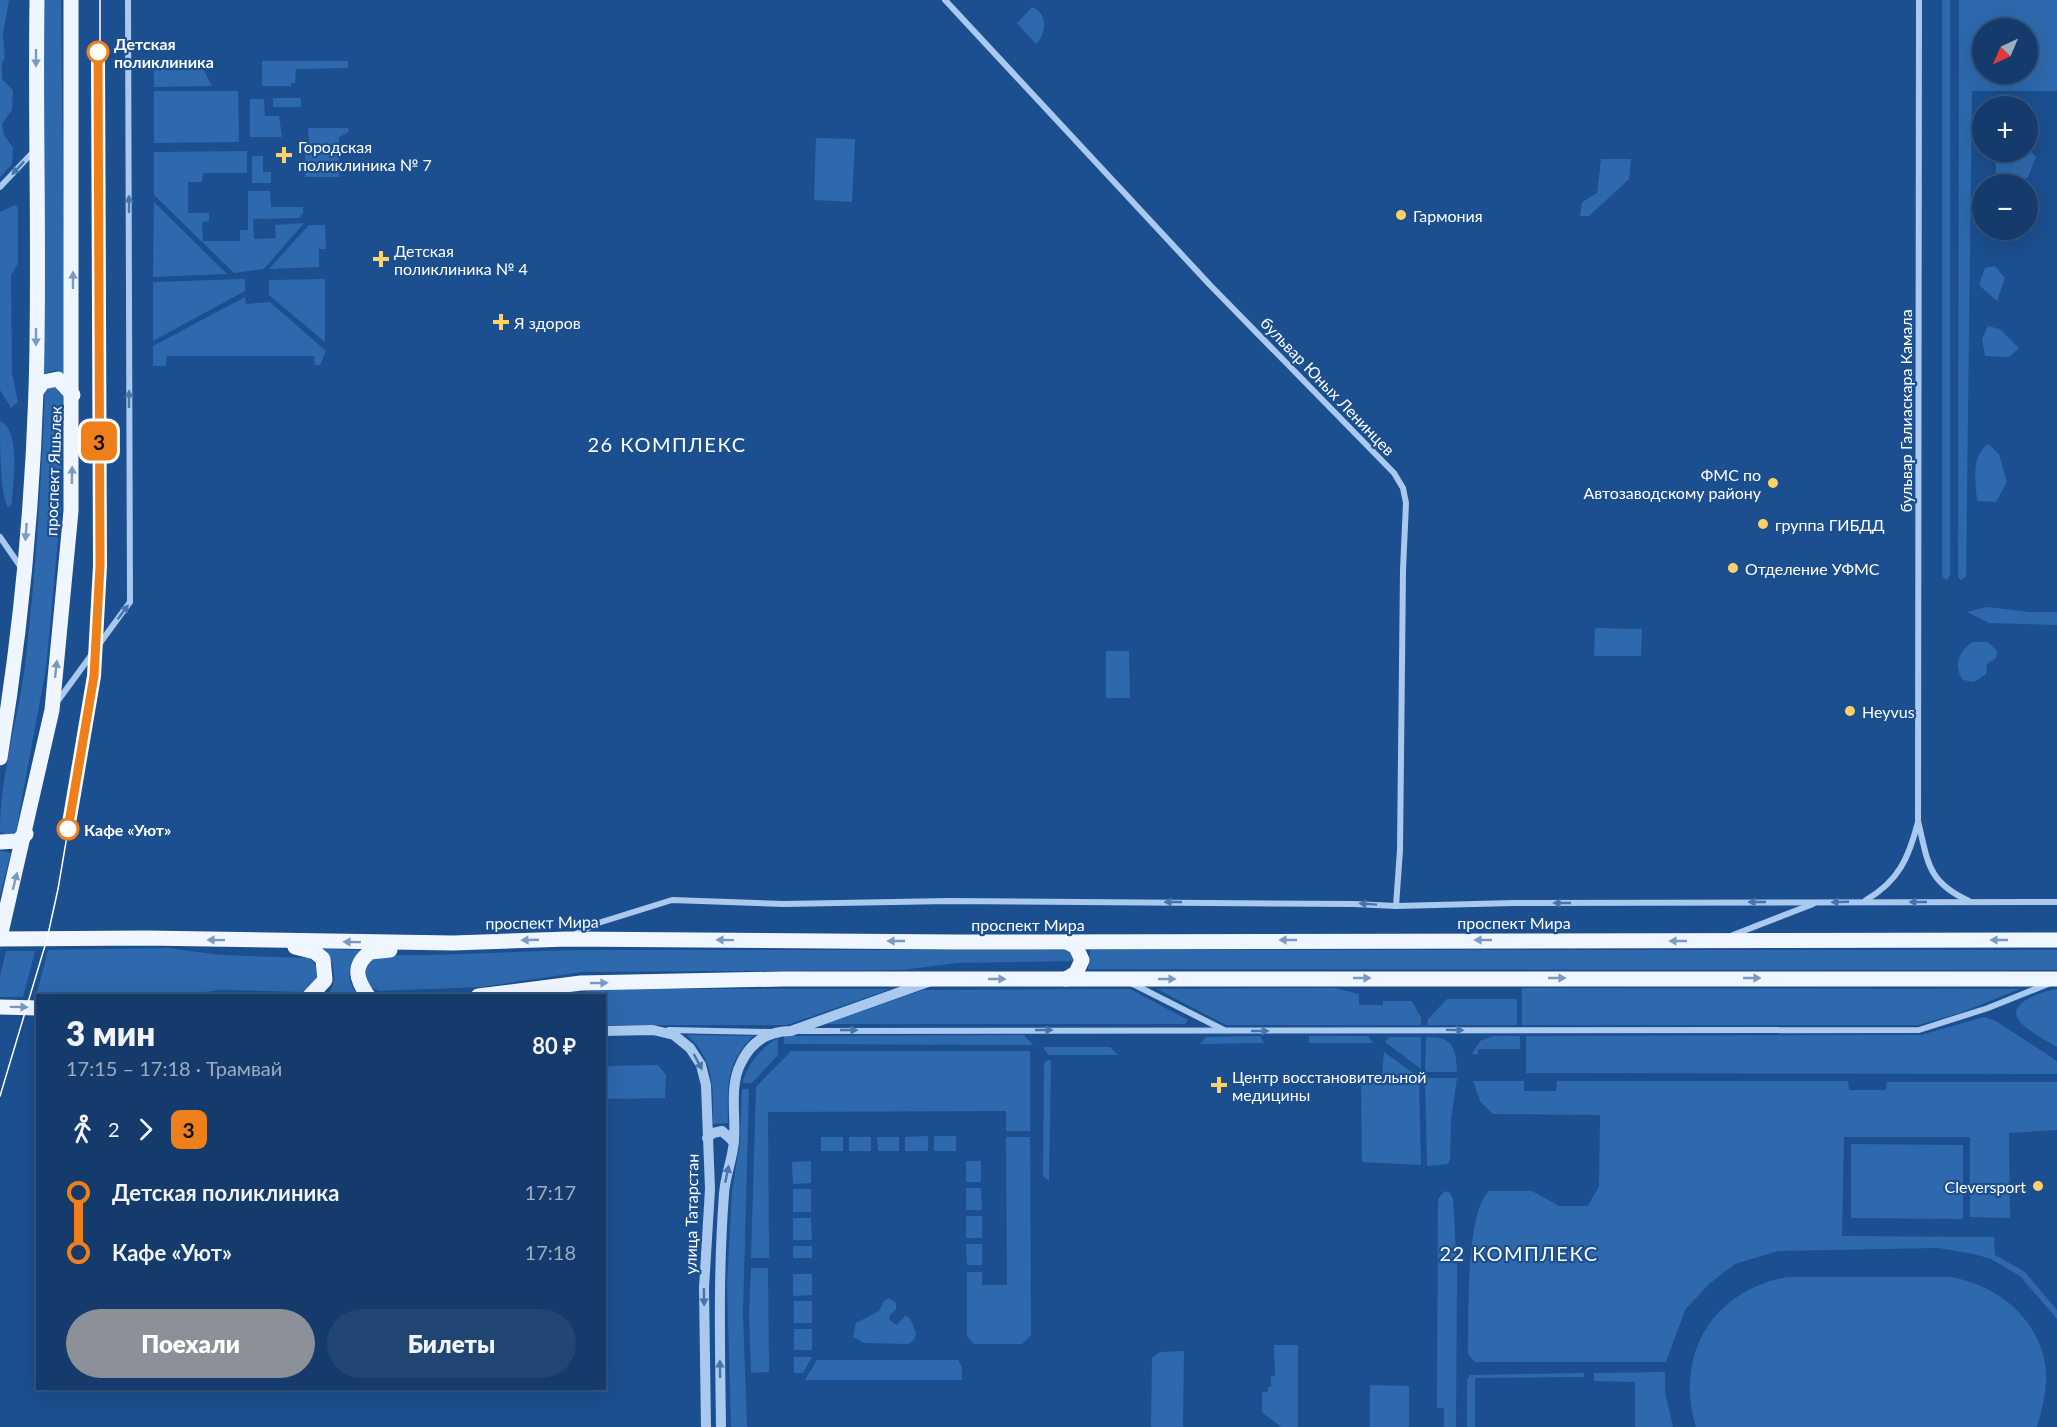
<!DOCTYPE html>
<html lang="ru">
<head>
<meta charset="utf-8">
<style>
  body { margin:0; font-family:Lato,sans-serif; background:#214673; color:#f1f3f6; height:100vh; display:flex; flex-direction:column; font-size:22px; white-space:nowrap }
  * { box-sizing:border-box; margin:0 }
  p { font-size:20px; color:#9dadc1 }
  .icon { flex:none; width:33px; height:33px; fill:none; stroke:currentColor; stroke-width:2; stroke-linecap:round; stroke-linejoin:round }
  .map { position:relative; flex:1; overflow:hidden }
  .side { position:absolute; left:36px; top:994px; width:570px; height:396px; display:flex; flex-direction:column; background:#143b6b; border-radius:0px; box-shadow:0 6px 24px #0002,0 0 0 2px #33557e }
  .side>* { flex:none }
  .badge { padding:0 12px; border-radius:9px; font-size:21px; line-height:39px }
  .needle { width:39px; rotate:224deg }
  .buttons { position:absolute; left:1972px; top:18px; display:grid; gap:12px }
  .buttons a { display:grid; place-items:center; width:66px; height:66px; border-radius:50%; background:#143b6b; box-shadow:0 6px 24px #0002,0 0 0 2px #33557e; font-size:30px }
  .map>.badge { position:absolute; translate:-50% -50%; box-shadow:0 0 0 3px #fff }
  .legs { display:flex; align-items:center; gap:9px; height:66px; padding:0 30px; font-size:20px }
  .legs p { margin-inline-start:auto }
  .headline { display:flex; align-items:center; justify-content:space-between; height:102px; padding:0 30px }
  h1 { font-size:33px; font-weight:800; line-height:45px }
  .primary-button { display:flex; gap:12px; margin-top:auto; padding:12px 30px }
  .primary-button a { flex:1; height:69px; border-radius:36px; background:#8c9099; color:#fff; font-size:24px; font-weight:800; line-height:69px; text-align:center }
  .primary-button a+a { background:#214673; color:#f1f3f6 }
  ul { padding:0 30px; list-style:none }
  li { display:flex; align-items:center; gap:21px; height:60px; font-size:22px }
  li i { display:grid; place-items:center; width:9px; height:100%; margin:0 8px; background:currentColor }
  li i::after { content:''; width:15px; height:15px; margin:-8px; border:4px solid; border-radius:50%; background:#143b6b }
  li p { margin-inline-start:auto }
  li:first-child i { background:linear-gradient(#0000 50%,currentColor 0) }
  li:last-child i { background:linear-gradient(currentColor 50%,#0000 0) }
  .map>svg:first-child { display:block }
</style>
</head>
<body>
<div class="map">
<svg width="2057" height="1427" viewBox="0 0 2057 1427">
  <rect width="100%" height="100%" fill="#1b4f8f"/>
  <g fill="#2e69ad" fill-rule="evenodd">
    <path d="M0,0H9L3,34L5,58L2,63V79L13,90L12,110L2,124L4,135L13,148L12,164L0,177Z"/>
    <path d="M44,0H61L65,374L56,370L43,374Z"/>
    <path d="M1942,0H1950V576L1946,580L1942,576Z"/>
    <path d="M1959,0H2057V91H1972L1966,577L1961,580L1958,577ZM1983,28H2028V74H1983Z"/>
    <path d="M1032,7C1048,13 1047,33 1036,44L1017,23Z"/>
    <path d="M154,61H199L212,86L154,87Z"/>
    <path d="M262,61H348V68L296,69L295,83H291V86H262Z"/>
    <path d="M154,91H238L239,142L154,143Z"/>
    <rect x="273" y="98" width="28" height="9"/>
    <path d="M250,99H264L265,116H279L282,137H250Z"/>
    <path d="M308,128H348L349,132L339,137V177H305V141H309Z"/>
    <path d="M816,138L855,139L852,202L814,200Z"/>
    <path d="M2028,149L2036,157L2028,177L2018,183L1996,173L1995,158L2003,152H2028Z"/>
    <path d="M247,151V173H203L202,182H188V213H209V221L202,222L203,241H240V230H248V191H270L271,207H303V213L299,218L253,219L254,239L276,238L275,225L304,223L264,269L234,273L154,195V152Z"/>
    <path d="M252,156H263V172H271V183H252Z"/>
    <path d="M1601,159H1631L1629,179L1589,216H1580L1582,202L1597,193Z"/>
    <path d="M154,202L227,274L153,277Z"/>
    <path d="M15,205L18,208V263L11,275L12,373L18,402L11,408L0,390V212Z"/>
    <path d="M309,225H325L326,249H319V267L269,269Z"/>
    <path d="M1995,266L2005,278L1997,301L1979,285L1985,268Z"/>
    <path d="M245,279V291L153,341V282Z"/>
    <path d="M325,279V342L269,295V280Z"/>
    <path d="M245,297L246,304L270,302L326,351L320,365H315L314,356H167L166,366H153V346Z"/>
    <path d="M1988,326L2000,329L2019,348L2009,357L1985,356L1982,339Z"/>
    <path d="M52,385L63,392L61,507L46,668L16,831L9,835L0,832C0,775 18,721 25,665C36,574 41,482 45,391Z"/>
    <path d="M0,421C21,429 13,484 12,504L8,508C0,495 0,441 0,421Z"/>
    <path d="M1988,444L1999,454L2007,482L1996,502L1977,501C1976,482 1970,457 1988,444Z"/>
    <path d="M1987,607L2030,612H2057V625L1989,623L1967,612Z"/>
    <path d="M1595,628L1642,629L1641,656H1594Z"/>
    <path d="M1973,642H1988L1997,651L1996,658L1987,664L1986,674L1974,682L1963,680C1953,666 1959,650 1973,642Z"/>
    <path d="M1106,651H1129L1130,698H1106Z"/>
    <path d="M0,851L11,853L0,895Z"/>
    <path d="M167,948L221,955L309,958L318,967C317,980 315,987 303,992L220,990L174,996L36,997L48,950Z"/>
    <path d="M325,949L360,950C347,966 345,980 359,996H326C340,982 334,964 325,949Z"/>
    <path d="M581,950H1069L1073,952L1074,961L957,963L902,970L582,972L482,987L380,991L367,986L364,970L373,958L383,955C449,956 515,951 581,950Z"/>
    <path d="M1090,950H2057V970L1088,969Z"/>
    <path d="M6,951H35L23,997H0V977Z"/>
    <path d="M1335,988L1359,994V1005H1383V1001H1412L1421,1018V1025H1226L1157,989Z"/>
    <path d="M1522,988L2020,989L1960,1013L1918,1025H1522Z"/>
    <path d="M611,989H887L888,990L787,1025H605L604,996H542Z"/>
    <path d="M1130,989L1188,1020L1185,1024H826L923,990Z"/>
    <path d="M2057,989V1047C2046,1040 2031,1033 2021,1023C2002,1003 2044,991 2057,989Z"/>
    <path d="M1447,999H1517V1025H1427L1428,1019Z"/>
    <path d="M1984,1017L1996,1021L2057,1061V1074L1526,1073V1036L1921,1035Z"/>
    <path d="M687,1035L753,1036C725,1064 728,1086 728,1123L713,1124C713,1089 715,1060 687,1035Z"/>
    <path d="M1024,1035L1033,1045L784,1044V1036Z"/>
    <path d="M1260,1036L1264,1043L1200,1044L1206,1037Z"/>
    <path d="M1309,1036H1368L1373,1043H1309Z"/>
    <path d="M1493,1036H1520V1049H1478V1054H1472L1480,1041Z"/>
    <path d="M1389,1037H1421V1069L1385,1042Z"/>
    <path d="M1426,1037C1453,1036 1456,1048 1457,1072H1425Z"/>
    <path d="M778,1038V1055L752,1083H742C749,1062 760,1049 778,1038Z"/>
    <path d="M1043,1047H1110L1118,1055H1048Z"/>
    <path d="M791,1051H1030V1131H1006V1111L768,1112L769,1258H751L756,1087Z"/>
    <path d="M1384,1052L1419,1077L1421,1165L1362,1162L1361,1078L1382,1076Z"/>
    <path d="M1051,1060L1049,1181L1043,1176L1044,1064L1046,1061Z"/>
    <path d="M658,1065L666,1075L665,1098L605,1099V1066Z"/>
    <path d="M1425,1078H1457L1451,1120L1450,1160L1448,1164L1427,1166Z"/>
    <path d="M1473,1081H1524V1091H1556L1557,1081H1848L1849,1090H1886L1887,1082H2057V1130L2009,1133L2010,1218L1970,1217V1137H1844L1842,1236L1994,1237L1995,1255L2025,1272L2057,1310V1319L2020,1276L1991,1259L1974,1254L1938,1248L1778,1251L1735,1264L1709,1284L1685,1310L1666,1362H1475L1468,1354C1469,1321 1465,1212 1489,1191H1532L1559,1206H1588L1599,1186L1600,1115L1493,1114L1480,1101Z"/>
    <path d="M742,1089H749L743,1314L747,1427H731L727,1284L732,1191L740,1142Z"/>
    <path d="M928,1136V1151H905V1137Z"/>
    <rect x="934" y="1136" width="22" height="15"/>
    <rect x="821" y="1137" width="22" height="14"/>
    <rect x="849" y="1137" width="22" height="14"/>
    <path d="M877,1137H899V1151H878Z"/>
    <path d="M1006,1137H1030L1031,1335L1022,1344H974L967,1336V1272H982V1285H1007Z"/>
    <path d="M1851,1144L1963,1145V1219L1851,1218Z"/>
    <path d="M811,1161V1183L793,1184L792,1162Z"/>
    <rect x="966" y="1161" width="15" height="21"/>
    <path d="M966,1188H981L982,1210H966Z"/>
    <rect x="793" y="1189" width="18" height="23"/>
    <path d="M1445,1191L1450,1193L1453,1199L1457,1268L1456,1427H1444V1408H1437L1438,1199Z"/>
    <rect x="966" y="1216" width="16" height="22"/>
    <path d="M793,1218H811L812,1240H793Z"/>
    <path d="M966,1244H982V1265H967Z"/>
    <rect x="793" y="1246" width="19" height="12"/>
    <path d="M751,1268H768L769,1372L751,1373L749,1313Z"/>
    <path d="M793,1274H812V1295L793,1296Z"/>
    <path d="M1788,1277H1949C1997,1284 2042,1320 2046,1372C2047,1391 2042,1409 2037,1427H1696C1674,1354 1713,1290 1788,1277Z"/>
    <path d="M889,1298L896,1303V1309L890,1315L889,1320L897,1325L905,1316L910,1318L916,1333L914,1340L908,1344L865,1343L853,1337L856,1323L879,1311L884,1301Z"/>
    <rect x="794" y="1301" width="18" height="22"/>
    <rect x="794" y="1329" width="18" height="21"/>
    <path d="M1274,1345H1298V1427H1281L1262,1412V1392H1268V1387H1271V1376H1275Z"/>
    <path d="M1184,1351L1183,1427H1151L1152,1358L1160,1352Z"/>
    <path d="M794,1357H812L803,1373H794Z"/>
    <path d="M817,1360H958L962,1367V1380H805Z"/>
    <path d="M1665,1372V1392L1673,1427H1635V1382L1594,1381V1373Z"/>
    <path d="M1584,1373V1377L1475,1378V1427H1467V1380L1470,1375Z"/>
    <path d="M1370,1385L1409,1386V1427H1370Z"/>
  </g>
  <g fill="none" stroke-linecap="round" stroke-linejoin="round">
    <g stroke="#a9c9ee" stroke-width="6">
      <path d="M945,0L1210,285L1394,473L1403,488L1406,503L1403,570L1400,850L1396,906"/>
      <path d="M1919,0L1918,821C1928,862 1927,882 1969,901"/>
      <path d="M0,187L34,151"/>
      <path d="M0,537L20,566"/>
      <path d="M57,702L130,602L128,0"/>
      <path d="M1866,900C1899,881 1909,857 1918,822"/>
      <path d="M576,934L595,924L672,900L784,904L948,901L1354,904L1396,906L1514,903L2057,902"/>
      <path d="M1733,935L1813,904"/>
      <path d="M1131,983L1224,1030"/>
      <path d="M669,1030L770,1032"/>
      <path d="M800,1031L1919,1030L1988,1008L2048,984"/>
    </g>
    <g stroke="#a9c9ee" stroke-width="10">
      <path d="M604,1031L653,1030L674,1035L690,1048L701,1065L706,1085L710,1189L704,1288L706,1427"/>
      <path d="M707,1138L713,1133L722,1131L734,1142"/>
      <path d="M721,1427C720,1349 718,1272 724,1194C725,1176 733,1158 734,1140C736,1115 729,1086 741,1063C751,1042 768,1031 791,1031L928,982"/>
    </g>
    <g stroke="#f0f6ff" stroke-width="15">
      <path d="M36,392L43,382L58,379L73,395"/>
      <path d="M0,758C20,637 32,513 36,391C40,261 35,130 37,0"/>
      <path d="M0,842L17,841L26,834"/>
      <path d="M0,937L52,710L71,511V0"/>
      <path d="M0,939L146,938L453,943L568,939L955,942L2057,940"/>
      <path d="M295,947L315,952L323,959L325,980L310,996"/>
      <path d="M1066,979L1076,973L1082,960L1076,947L1067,942"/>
      <path d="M368,996C356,979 352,966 370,952L390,950"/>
      <path d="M478,996L581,983L782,979H2057"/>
      <path d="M0,1007L38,1008"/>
    </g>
    <path stroke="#fff" stroke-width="1.5" d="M0,1096L47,939L58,889L94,676L100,566V0"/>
  </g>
  <defs><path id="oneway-solid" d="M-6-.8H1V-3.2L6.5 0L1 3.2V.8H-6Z" transform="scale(1.5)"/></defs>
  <g fill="#7b9ac1">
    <use href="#oneway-solid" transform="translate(36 58) rotate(90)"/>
    <use href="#oneway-solid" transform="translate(73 280) rotate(-90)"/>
    <use href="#oneway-solid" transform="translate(36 337) rotate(90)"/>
    <use href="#oneway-solid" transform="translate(72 475) rotate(-89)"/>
    <use href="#oneway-solid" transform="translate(26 532) rotate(94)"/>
    <use href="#oneway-solid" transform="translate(56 669) rotate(-84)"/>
    <use href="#oneway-solid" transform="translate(15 881) rotate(-76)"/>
    <use href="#oneway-solid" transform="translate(216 940) rotate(-179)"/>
    <use href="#oneway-solid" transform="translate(530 940) rotate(178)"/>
    <use href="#oneway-solid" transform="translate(725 940) rotate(-179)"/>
    <use href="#oneway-solid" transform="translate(1288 940) rotate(180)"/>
    <use href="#oneway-solid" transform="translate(1483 940) rotate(-180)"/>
    <use href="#oneway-solid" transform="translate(1999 940) rotate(180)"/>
    <use href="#oneway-solid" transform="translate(896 941) rotate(-180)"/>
    <use href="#oneway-solid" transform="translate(1678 941) rotate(-180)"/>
    <use href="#oneway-solid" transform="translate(352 942) rotate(-179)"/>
    <use href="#oneway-solid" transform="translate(1362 978)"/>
    <use href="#oneway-solid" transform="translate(1557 978)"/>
    <use href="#oneway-solid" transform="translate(1752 978)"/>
    <use href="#oneway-solid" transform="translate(997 979)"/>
    <use href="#oneway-solid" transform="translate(1167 979)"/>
    <use href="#oneway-solid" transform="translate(599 983) rotate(-1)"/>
    <use href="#oneway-solid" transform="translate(19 1007) rotate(1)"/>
  </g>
  <g fill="#4674ac">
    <use href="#oneway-solid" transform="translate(18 168) rotate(133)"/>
    <use href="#oneway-solid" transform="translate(129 204) rotate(-90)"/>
    <use href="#oneway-solid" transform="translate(129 399) rotate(-90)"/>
    <use href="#oneway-solid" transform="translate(123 612) rotate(-53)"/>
    <use href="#oneway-solid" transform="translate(1173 902) rotate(-180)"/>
    <use href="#oneway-solid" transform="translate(1757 902) rotate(180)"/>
    <use href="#oneway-solid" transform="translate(1840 902) rotate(178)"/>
    <use href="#oneway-solid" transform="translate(1918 902) rotate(-180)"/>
    <use href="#oneway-solid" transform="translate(1562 903) rotate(180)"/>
    <use href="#oneway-solid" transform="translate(1368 904) rotate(-176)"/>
    <use href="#oneway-solid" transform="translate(849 1030)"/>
    <use href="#oneway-solid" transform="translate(1044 1030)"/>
    <use href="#oneway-solid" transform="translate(1455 1030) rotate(1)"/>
    <use href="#oneway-solid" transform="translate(1260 1031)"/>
    <use href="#oneway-solid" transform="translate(698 1062) rotate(62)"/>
    <use href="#oneway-solid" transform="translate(727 1174) rotate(-78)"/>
    <use href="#oneway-solid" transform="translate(704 1297) rotate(89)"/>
    <use href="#oneway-solid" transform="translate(720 1369) rotate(-91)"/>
  </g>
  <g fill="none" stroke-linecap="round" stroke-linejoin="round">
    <g stroke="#fff" stroke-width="14">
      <path id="line-1" d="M68,829L94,676L100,566L98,52"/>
    </g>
    <use href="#line-1" stroke="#ef7f1b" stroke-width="9"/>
  </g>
  <g fill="#fff" stroke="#ef7f1b" stroke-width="3">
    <circle cx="98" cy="52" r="10"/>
    <circle cx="68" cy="829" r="10"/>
  </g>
  <g fill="#ffd166" stroke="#1b4f8f" stroke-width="2">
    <path d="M281 146h6v6h6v6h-6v6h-6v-6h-6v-6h6z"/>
    <circle cx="1401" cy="215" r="6"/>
    <path d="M378 250h6v6h6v6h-6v6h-6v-6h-6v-6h6z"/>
    <path d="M498 313h6v6h6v6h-6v6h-6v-6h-6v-6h6z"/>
    <circle cx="1773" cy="483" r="6"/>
    <circle cx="1763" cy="524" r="6"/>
    <circle cx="1733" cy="568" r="6"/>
    <circle cx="1850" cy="711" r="6"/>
    <path d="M1216 1076h6v6h6v6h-6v6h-6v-6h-6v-6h6z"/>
    <circle cx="2038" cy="1186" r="6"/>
  </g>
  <g text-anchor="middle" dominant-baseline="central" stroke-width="4.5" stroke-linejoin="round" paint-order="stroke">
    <g font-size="16" font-weight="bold" fill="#fff" stroke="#1b4f8f" text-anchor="start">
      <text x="114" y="43">Детская<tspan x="114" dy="18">поликлиника</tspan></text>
      <text x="84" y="829">Кафе «Уют»</text>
    </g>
    <g font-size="16" fill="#fff" stroke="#1b4f8f" text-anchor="start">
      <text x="298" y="146">Городская<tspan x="298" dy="18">поликлиника № 7</tspan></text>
      <text x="1413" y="215">Гармония</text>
      <text x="394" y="250">Детская<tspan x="394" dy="18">поликлиника № 4</tspan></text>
      <text x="514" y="322">Я здоров</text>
      <text x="1761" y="474" text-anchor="end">ФМС по<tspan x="1761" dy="18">Автозаводскому району</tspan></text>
      <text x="1775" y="524">группа ГИБДД</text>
      <text x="1745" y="568">Отделение УФМС</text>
      <text x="1862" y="711">Heyvus</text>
      <text x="1232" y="1076">Центр восстановительной<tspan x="1232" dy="18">медицины</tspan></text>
      <text x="2026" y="1186" text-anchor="end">Cleversport</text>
    </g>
    <g font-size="16" fill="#fff" stroke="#1b4f8f">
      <text transform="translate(1328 386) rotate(46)">бульвар Юных Ленинцев</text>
      <text transform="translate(1905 411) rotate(-90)">бульвар Галиаскара Камала</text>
      <text transform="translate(53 471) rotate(-88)">проспект Яшьлек</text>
      <text transform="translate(542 922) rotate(-1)">проспект Мира</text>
      <text x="1514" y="922">проспект Мира</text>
      <text x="1028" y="924">проспект Мира</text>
      <text transform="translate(691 1214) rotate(-89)">улица Татарстан</text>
    </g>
    <g font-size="20" letter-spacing="1.5" fill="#fff" stroke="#1b4f8f">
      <text x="667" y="444">26 КОМПЛЕКС</text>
      <text x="1519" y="1253">22 КОМПЛЕКС</text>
    </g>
  </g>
</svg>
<div class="buttons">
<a><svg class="needle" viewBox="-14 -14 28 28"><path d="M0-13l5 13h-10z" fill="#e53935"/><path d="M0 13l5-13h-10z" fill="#9dadc1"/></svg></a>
<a>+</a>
<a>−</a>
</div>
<b class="badge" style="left:99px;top:441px;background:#ef7f1b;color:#111">3</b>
<section class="side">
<div class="headline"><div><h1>3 мин</h1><p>17:15 – 17:18 · Трамвай</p></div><b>80 ₽</b></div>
<div class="legs"><svg class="icon" aria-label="walk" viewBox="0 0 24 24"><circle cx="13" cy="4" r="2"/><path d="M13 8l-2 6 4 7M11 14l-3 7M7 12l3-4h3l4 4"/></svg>2<svg class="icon" aria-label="forward" viewBox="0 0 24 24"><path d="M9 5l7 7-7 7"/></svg><b class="badge" style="background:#ef7f1b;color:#111">3</b></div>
<ul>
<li><i style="color:#ef7f1b"></i><b>Детская поликлиника</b><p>17:17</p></li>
<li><i style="color:#ef7f1b"></i><b>Кафе «Уют»</b><p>17:18</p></li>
</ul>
<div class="primary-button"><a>Поехали</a><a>Билеты</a></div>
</section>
</div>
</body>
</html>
